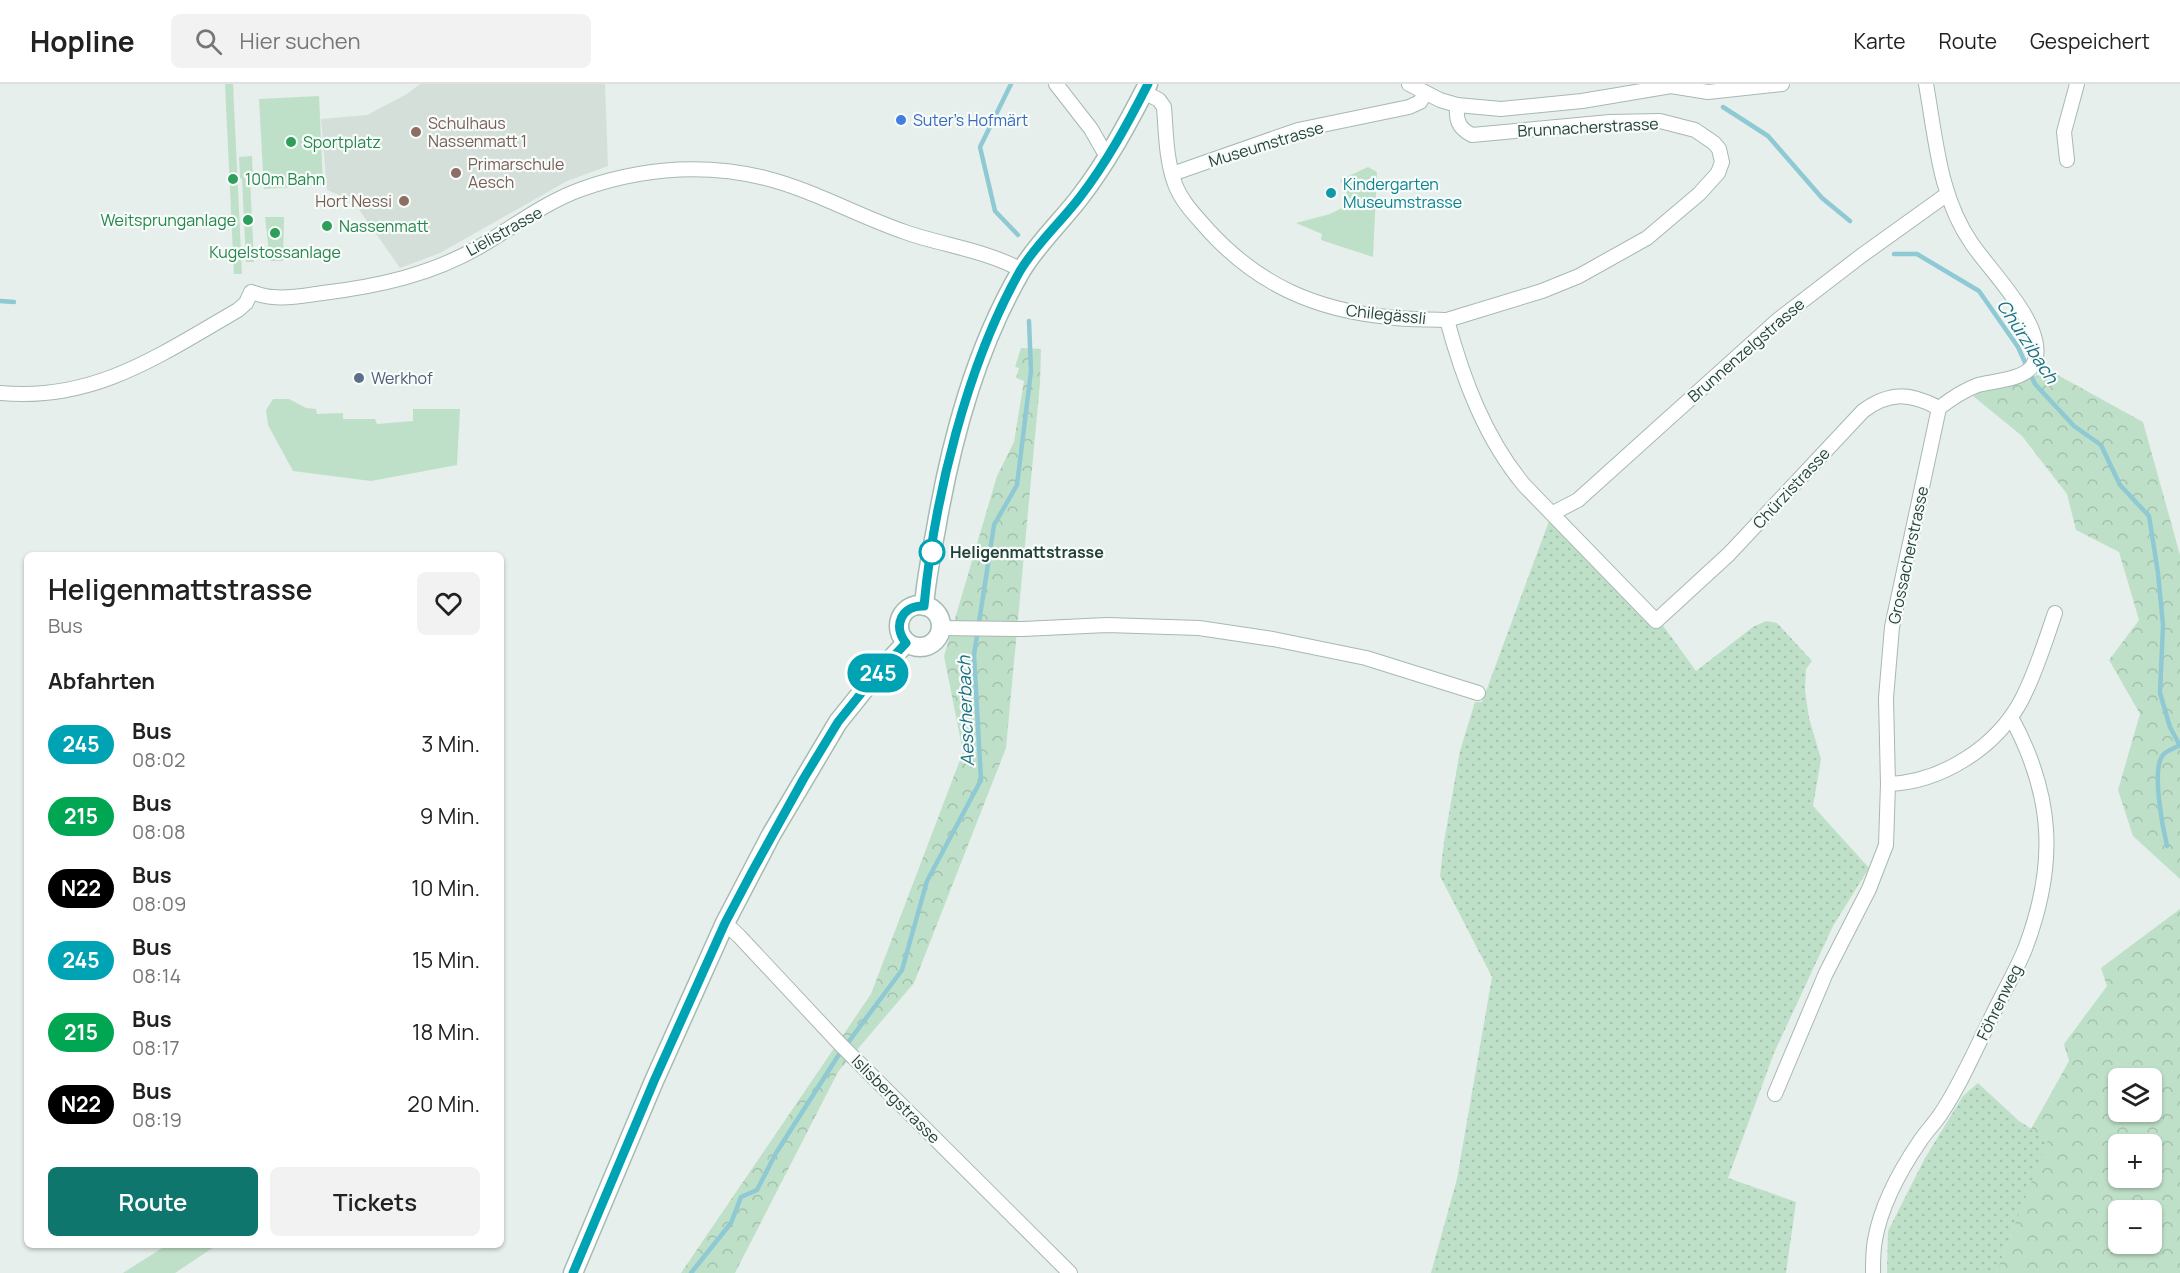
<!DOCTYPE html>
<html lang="de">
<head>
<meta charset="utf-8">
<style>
  body { margin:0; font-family:Manrope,sans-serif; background:#f2f2f2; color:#222; height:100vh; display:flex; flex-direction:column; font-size:22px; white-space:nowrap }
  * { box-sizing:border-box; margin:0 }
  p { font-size:20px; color:#767676 }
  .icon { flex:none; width:33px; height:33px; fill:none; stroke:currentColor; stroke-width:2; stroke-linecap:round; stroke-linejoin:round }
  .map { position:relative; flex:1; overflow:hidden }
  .sheet { position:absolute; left:24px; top:468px; width:480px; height:696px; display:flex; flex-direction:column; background:#fff; border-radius:9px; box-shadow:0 2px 4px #0004 }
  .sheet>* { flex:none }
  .badge { padding:0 12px; border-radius:20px; font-size:21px; line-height:39px }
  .fabs { position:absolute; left:2108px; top:984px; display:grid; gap:12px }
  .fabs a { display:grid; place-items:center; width:54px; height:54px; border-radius:9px; background:#fff; box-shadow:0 2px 4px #0004; font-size:30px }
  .map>.badge { position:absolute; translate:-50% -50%; box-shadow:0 0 0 3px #fff }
  h2 { padding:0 24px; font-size:22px; line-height:54px }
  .round { display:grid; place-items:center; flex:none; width:63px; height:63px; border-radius:9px; background:#f2f2f2 }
  .headline { display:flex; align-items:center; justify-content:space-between; height:102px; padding:0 24px }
  h1 { font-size:28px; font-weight:600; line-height:45px }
  .action { display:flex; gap:12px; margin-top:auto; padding:12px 24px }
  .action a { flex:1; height:69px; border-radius:9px; background:#0f766e; color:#fff; font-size:24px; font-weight:600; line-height:69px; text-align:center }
  .action a+a { background:#f2f2f2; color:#222 }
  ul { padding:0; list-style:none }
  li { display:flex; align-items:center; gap:18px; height:72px; padding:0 24px }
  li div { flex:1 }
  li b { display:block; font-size:22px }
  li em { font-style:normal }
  li .badge { min-width:66px; font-weight:700; text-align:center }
  header { display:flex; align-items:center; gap:36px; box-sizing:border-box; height:84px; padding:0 30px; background:#fff; border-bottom:2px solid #e0e0e0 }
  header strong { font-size:28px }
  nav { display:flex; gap:33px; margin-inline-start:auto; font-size:21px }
  .search { width:420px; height:54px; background:#f2f2f2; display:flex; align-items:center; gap:15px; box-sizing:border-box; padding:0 21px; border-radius:9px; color:#767676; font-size:22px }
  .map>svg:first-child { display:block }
</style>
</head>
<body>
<header>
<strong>Hopline</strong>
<div class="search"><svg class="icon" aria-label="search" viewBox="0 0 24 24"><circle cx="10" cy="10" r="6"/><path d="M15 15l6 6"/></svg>Hier suchen</div>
<nav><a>Karte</a><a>Route</a><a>Gespeichert</a></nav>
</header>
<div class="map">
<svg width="2180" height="1189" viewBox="0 0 2180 1189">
  <defs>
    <pattern id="grass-dots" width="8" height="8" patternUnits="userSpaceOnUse" patternTransform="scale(1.5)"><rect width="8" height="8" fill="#bfe0c8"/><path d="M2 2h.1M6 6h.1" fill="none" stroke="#a4c1ad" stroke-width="1.8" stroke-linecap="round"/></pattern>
    <pattern id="forest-crowns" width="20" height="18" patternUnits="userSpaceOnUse" patternTransform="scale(1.5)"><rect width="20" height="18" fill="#bfe0c8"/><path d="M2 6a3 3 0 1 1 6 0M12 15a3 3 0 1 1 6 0" fill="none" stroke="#a4c1ad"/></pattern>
  </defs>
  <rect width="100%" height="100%" fill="#e6efeb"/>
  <path fill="#d4dfda" d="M420,0H605L608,82L567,97L440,169L400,184L353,117L327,106L321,35L367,31L407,10Z"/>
  <g fill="url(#grass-dots)">
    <path d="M1565,435L1648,521L1696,587L1753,543L1766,537L1777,539L1812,577L1806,585L1805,606L1809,634L1821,675L1813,722L1869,784L1833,842L1774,969L1728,1094L1796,1118L1786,1189H1431L1457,1095L1492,893L1440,792L1444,758L1460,667L1475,618H1482L1549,437Z"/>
    <path d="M1978,999L2019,1037L2049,1056L1996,1189H1887L1888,1147L1925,1074L1963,1012Z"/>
  </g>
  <g fill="url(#forest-crowns)" fill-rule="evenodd">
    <path d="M1021,264L1041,265L1040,299L1006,664L914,899L838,988L735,1189H681L871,910L963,668L944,572L997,392L1014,358L1024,297L1016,294L1019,284L1015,283Z"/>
    <path d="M2054,289L2143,338L2180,471V795L2133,752L2118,706L2140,630L2109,576L2139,536L2119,468L2076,446L2067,410L2022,352L1973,312L2000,297Z"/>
    <path d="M2180,825V1189H1996L2048,1056L2031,1045L2069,977L2064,960L2107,902L2101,884ZM2151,994V1028H2118V994ZM2118,1060H2151V1094H2118ZM2118,1126H2151V1160H2118Z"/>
  </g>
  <g fill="#bfe0c8">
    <path d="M225,0H233L242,190H234Z"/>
    <path d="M319,12L323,101L264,105L259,15Z"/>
    <path d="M252,72L253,94H250L254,178H246L242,95L240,94L239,73Z"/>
    <path d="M1368,83L1377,88L1373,173L1321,156L1322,150L1296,139L1330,130L1352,119L1340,96Z"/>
    <path d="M265,133H284L283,177H270Z"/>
    <path d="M273,315H289L306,324L316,325L317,330L343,329V335H375L377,340L413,337V325H460L457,381L371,397L293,387L268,341L266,326Z"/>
    <path d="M167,1161H217L175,1189H123Z"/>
  </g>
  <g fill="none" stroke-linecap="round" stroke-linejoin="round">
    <g stroke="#8ec9d4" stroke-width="4.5">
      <path d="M1011,0L980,63L995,127L1018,151"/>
      <path d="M1723,23L1768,52L1822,114L1850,137"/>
      <path d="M1894,170H1917L1979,207L2018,263L2035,300L2074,342L2101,361L2120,401L2149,432L2158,489L2163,541L2160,609L2170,643L2180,662"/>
      <path d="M0,217L14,218"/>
      <path d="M2167,762C2163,745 2151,685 2163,671C2166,667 2175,664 2180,661"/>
      <path d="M691,1189L731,1139L741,1113L757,1106L776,1069L838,972L902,886L927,797L981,696L974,571L994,441L1017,401L1031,287L1029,237"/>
    </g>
    <g stroke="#a8b8b2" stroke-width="16">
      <g id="street">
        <path d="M1056,0L1091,45L1103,66L1109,71"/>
        <path d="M1409,0L1440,16L1457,21L1501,25L1582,17L1671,2L1708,8L1782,0"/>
        <path d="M1144,8L1159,16L1164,23C1166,48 1166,76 1175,100C1182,119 1197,133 1210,148C1259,201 1316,226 1388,233C1407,236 1428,235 1447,236C1463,295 1485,354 1524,401L1656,537L1729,470L1863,327C1890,307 1910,309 1939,324"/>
        <path d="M2067,76L2064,48L2077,0"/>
        <path d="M1172,90L1298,46L1409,23L1420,18L1425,9"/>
        <path d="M1447,236L1542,207L1579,192L1647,154L1699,110L1718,89L1722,78L1719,65L1714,59L1695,46L1660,37L1610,38L1472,51C1458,44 1456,36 1457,21"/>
        <path d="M0,309C94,318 160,271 238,226L246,219L251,208C258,210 266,213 273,213C289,215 307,211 323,209C379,202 430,191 479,163C512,144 545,118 582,105C642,84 703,79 765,94C813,106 858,132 905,148C941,161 989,167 1021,186"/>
        <path d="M1553,429L1578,416L1779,235L1861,172L1946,111"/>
        <path d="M941,544L1023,545L1107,541L1199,544L1273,555L1366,574L1478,609"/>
        <path d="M1888,700C1942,698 1997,663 2022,615C2036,588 2045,558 2055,529"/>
        <path d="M725,839L739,852L840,960L1070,1189"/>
        <path d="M1775,1010L1826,889L1869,805L1886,761L1888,700L1886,614L1892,543L1939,324C1952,314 1964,306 1978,301C1993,297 2024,296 2033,281C2052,247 1990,187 1972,160C1939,113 1936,55 1926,0"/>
        <path d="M1873,1188C1873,1177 1873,1166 1875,1156C1881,1121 1901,1085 1920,1057C1926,1048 1934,1040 1940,1031C1961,1000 1976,964 1993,930C2003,909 2016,887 2025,865C2057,781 2054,712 2011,633"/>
      </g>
    </g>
    <g stroke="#a4bbb3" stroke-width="21">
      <g id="secondary">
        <circle cx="920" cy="542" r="21"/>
        <path d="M924,522C926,496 931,471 936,445C951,357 975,266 1021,187C1037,160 1061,138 1080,113C1107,78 1128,39 1148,0"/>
        <path d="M573,1189L654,997L725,839L771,751L838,638L875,592L906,559"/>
      </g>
    </g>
    <use href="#street" stroke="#fff" stroke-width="14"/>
    <use href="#secondary" stroke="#fff" stroke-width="18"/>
  </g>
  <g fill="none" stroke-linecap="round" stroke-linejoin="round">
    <g stroke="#fff" stroke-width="14">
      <path id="line" d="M573,1189L654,997L725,839L753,786L804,694L838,638L875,592L906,559C892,542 902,521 924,522C934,415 967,280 1020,187C1036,160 1061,138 1080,113C1107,78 1128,39 1148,0"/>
    </g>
    <use href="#line" stroke="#00a3b4" stroke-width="9"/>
  </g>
  <circle fill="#3f7fe0" stroke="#f7fbf9" stroke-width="2" cx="901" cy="36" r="6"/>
  <g fill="#8d6e63" stroke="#f7fbf9" stroke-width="2">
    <circle cx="416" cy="48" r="6"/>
    <circle cx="456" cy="89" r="6"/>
    <circle cx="404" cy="117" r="6"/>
  </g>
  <g fill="#2e9e5b" stroke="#f7fbf9" stroke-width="2">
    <circle cx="291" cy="58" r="6"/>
    <circle cx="233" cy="95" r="6"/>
    <circle cx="248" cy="136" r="6"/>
    <circle cx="327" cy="142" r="6"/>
    <circle cx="275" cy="149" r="6"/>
  </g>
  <circle fill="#0f9aa8" stroke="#f7fbf9" stroke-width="2" cx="1331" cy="109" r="6"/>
  <circle fill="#5c6f8a" stroke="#f7fbf9" stroke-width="2" cx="359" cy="294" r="6"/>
  <circle fill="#fff" stroke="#00a3b4" stroke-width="3" cx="932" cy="468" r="12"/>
  <g text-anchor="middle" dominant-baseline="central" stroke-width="4.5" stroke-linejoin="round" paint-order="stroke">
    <g font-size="16" fill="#366cbe" stroke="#f7fbf9" text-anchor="start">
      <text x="913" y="36">Suter's Hofmärt</text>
    </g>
    <g font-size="16" fill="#785e54" stroke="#f7fbf9" text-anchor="start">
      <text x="428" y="39">Schulhaus<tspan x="428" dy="18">Nassenmatt 1</tspan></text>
      <text x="468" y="80">Primarschule<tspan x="468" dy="18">Aesch</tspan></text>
      <text x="392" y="117" text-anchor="end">Hort Nessi</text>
    </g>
    <g font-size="16" fill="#24423a" stroke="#f7fbf9">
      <text transform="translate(1588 43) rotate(-3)">Brunnacherstrasse</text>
      <text transform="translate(1266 60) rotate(-17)">Museumstrasse</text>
      <text transform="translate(504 147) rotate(-29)">Lielistrasse</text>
      <text transform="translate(1386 230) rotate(6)">Chilegässli</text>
      <text transform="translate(1746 266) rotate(-41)">Brunnenzelgstrasse</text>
      <text transform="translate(1791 404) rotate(-47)">Chürzistrasse</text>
      <text transform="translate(1908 471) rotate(-78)">Grossacherstrasse</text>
      <text transform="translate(1999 918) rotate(-64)">Föhrenweg</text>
      <text transform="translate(896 1015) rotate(45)">Islisbergstrasse</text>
    </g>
    <g font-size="16" fill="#27864d" stroke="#f7fbf9" text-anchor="start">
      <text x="303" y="58">Sportplatz</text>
      <text x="245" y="95">100m Bahn</text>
      <text x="236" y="136" text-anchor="end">Weitsprunganlage</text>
      <text x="339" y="142">Nassenmatt</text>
      <text x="275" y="168" text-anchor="middle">Kugelstossanlage</text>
    </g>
    <g font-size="16" fill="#0d838f" stroke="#f7fbf9" text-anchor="start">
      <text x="1343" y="100">Kindergarten<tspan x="1343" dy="18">Museumstrasse</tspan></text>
    </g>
    <g font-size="16" fill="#4e5e75" stroke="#f7fbf9" text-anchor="start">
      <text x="371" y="294">Werkhof</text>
    </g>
    <g font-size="16" font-weight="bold" fill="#24423a" stroke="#f7fbf9" text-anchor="start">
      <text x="950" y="468">Heligenmattstrasse</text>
    </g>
    <g font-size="18" font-style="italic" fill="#1c6f80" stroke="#f7fbf9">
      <text transform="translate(2028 257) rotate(57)">Chürzibach</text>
      <text transform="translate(965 627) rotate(-92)">Aescherbach</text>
    </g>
  </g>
</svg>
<div class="fabs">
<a><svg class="icon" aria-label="layers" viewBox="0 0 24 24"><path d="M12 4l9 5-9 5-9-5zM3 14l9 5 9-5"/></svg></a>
<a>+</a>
<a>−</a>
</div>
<b class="badge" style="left:878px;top:589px;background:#00a3b4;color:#fff">245</b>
<section class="sheet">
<div class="headline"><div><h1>Heligenmattstrasse</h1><p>Bus</p></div><a class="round"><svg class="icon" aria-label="heart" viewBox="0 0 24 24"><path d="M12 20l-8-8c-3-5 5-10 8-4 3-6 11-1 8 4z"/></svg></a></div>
<h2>Abfahrten</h2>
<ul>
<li><span class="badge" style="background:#00a3b4;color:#fff">245</span><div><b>Bus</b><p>08:02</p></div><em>3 Min.</em></li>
<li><span class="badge" style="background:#00a651;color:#fff">215</span><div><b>Bus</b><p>08:08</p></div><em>9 Min.</em></li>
<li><span class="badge" style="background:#000;color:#fff">N22</span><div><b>Bus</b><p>08:09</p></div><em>10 Min.</em></li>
<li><span class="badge" style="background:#00a3b4;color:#fff">245</span><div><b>Bus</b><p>08:14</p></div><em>15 Min.</em></li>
<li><span class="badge" style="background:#00a651;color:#fff">215</span><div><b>Bus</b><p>08:17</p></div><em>18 Min.</em></li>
<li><span class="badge" style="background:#000;color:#fff">N22</span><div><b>Bus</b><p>08:19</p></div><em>20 Min.</em></li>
</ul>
<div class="action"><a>Route</a><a>Tickets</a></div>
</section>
</div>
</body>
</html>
